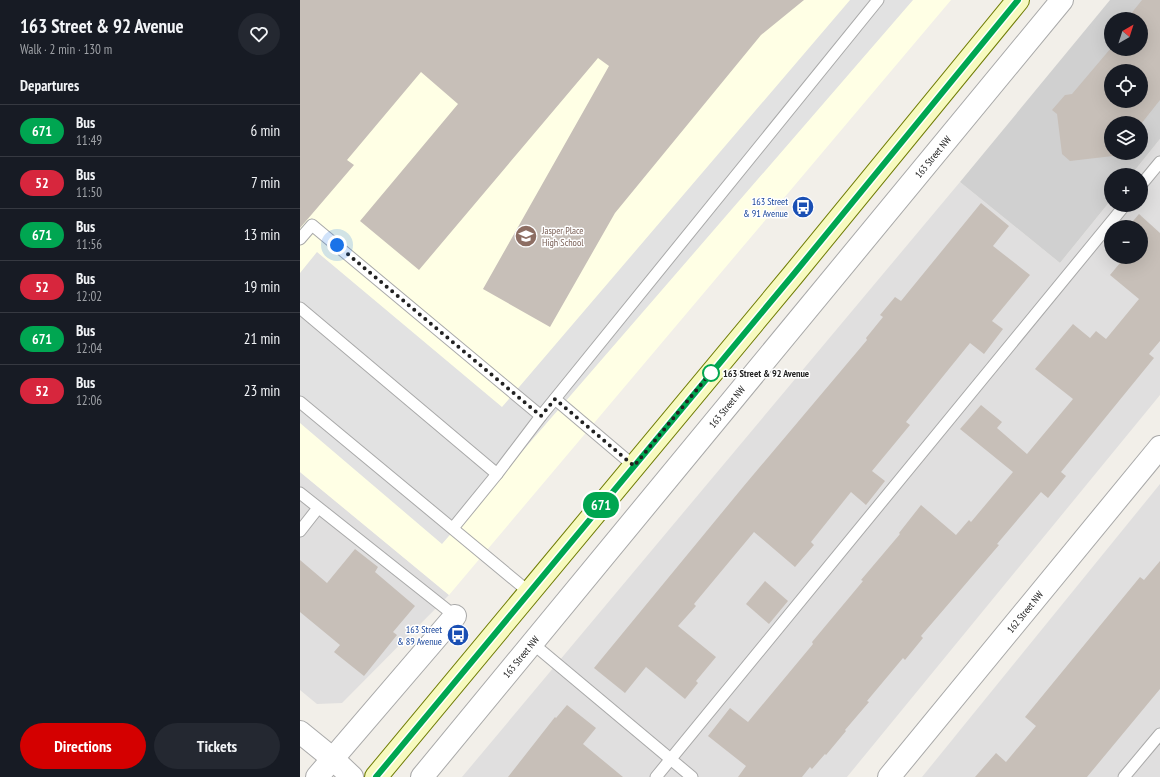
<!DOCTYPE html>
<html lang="en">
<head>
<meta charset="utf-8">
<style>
  body { margin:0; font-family:"PT Sans Narrow",sans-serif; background:#242831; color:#f1f3f6; height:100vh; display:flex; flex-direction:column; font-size:15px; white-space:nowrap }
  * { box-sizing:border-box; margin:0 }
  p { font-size:13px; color:#9ea1a6 }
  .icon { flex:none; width:22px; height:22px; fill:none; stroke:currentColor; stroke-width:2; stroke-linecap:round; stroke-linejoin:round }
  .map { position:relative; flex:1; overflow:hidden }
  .sheet { display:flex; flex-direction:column; background:#171b24; width:300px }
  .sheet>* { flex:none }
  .badge { padding:0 8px; border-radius:13px; font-size:14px; line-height:26px }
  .needle { width:26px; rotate:39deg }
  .tools { position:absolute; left:804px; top:12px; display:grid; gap:8px }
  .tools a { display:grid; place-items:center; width:44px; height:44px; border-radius:50%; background:#171b24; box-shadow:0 4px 16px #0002; font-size:20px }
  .you { position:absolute; width:20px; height:20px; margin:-10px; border:3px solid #fff; border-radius:50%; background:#1a73e8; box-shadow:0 0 0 6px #1a73e833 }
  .map>.badge { position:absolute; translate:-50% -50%; box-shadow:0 0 0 2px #fff }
  h2 { padding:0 20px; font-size:15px; line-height:36px }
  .round { display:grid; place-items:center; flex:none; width:42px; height:42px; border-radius:21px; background:#242831 }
  .head { display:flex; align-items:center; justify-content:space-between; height:68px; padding:0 20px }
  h1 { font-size:19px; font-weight:800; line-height:30px }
  .cta { display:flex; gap:8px; margin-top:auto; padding:8px 20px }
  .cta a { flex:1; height:46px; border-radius:24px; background:#d40000; color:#fff; font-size:16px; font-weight:800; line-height:46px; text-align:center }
  .cta a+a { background:#242831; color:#f1f3f6 }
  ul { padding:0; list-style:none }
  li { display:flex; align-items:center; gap:12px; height:52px; padding:0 20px; border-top:1px solid #363941 }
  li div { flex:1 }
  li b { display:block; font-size:15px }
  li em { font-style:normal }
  li .badge { min-width:44px; font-weight:700; text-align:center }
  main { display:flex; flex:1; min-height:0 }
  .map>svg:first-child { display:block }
</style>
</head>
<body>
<main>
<section class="sheet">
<div class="head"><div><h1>163 Street &amp; 92 Avenue</h1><p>Walk · 2 min · 130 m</p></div><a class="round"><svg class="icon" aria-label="heart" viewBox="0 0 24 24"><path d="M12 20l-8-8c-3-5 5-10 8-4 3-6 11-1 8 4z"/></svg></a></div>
<h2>Departures</h2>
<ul>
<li><span class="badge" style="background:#00a651;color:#fff">671</span><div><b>Bus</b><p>11:49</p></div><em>6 min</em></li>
<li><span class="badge" style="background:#d7263d;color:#fff">52</span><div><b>Bus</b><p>11:50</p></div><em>7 min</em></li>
<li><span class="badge" style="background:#00a651;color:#fff">671</span><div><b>Bus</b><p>11:56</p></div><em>13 min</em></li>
<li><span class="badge" style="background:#d7263d;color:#fff">52</span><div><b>Bus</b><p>12:02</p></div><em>19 min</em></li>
<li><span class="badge" style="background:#00a651;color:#fff">671</span><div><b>Bus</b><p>12:04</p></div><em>21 min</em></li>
<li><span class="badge" style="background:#d7263d;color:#fff">52</span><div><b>Bus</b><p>12:06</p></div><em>23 min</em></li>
</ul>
<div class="cta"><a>Directions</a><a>Tickets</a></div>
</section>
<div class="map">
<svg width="860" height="777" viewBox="0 0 860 777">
  <rect width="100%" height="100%" fill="#f2efe9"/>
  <g fill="#e0dfdf" fill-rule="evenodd">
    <path d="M860,139V395L547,777H162L660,182L760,263L811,200V205H841V175H831ZM811,227H841V257H811Z"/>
    <path d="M0,472L149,595L42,703L17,704L0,690Z"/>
    <path d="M860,484V777H622Z"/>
  </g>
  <path fill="#ffffe5" d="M0,0H651L149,595L0,472Z"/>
  <path fill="#d0d0d0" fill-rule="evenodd" d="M810,0H860V139L831,175H811V200L760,263L660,182ZM811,19H841V49H811ZM811,71H841V101H811ZM811,123H841V153H811Z"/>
  <path fill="#e2e2e2" d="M550,0H613L142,544L0,423V273L17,252L202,407Z"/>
  <g fill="#c7bfb8" fill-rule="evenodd">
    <path d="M0,0H504L461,35L315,213L250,327L183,289L309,66L298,58L119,270L60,221L158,104L121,72L47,160L54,165L0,228Z"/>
    <path d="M842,0H860V100L841,124L811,123V153H816L813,156L770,161L762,154L757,114L752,110L765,95L772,94L811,48V49H841V19H831L830,15ZM811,71H841V101H811Z"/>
    <path d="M681,203L709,226L693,246L730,275L692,321L703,329L684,354L670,343L606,422L610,425L572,471L585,481L566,505L551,492L511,542L514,545L495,567L454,532L394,604L396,606L378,626L416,657L396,681L398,683L385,699L346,667L325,693L294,668L443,487L567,340L566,338L583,317L580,315L595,297L601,301Z"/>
    <path d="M839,214L860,233V341L849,354L854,358L761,472L766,476L748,498L741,492L697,544L699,545L621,636L623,638L605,660L603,658L567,701L569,702L545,730L546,731L526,755L525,754L512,769L510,767L502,777H438L446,766L408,736L430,708L448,722L513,644L512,642L563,581L561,580L600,534L599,533L621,505L656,535L669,520L671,522L713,472L660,429L681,405L702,422L697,428L727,454L773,399L735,369L773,324L790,338L796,331L806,339L839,299L810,275L825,257H841V227H828Z"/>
    <path d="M55,549L78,567L75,572L115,606L93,632L97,635L64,676L34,652L40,645L0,612V560L27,583Z"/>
    <path d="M860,561V689L787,777H675L696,753L706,762L736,726L725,717L840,577L844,580Z"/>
    <path d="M465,581L488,601L469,624L446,604Z"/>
    <path d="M267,705L296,728L283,744L323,777H208L255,717L256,718Z"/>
  </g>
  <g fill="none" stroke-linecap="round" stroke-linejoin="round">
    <g stroke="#a9a9a9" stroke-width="13">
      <g id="service">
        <path d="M841,185L860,162"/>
        <path d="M0,239L12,225L241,416L578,0"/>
        <path d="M0,308L197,474"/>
        <path d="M255,399L334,466"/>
        <path d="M0,402L229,592"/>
        <path d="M0,493L155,616"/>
        <path d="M153,528L197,474L241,416"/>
        <path d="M0,531L18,508"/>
        <path d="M232,643L392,777"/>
        <path d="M356,777L825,205"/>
        <path d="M824,777L860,734"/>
      </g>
    </g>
    <g stroke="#a9a9a9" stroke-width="24">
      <g id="minor">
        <path d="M0,732L32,758L52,777"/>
        <path d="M17,777L155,616"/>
        <path d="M122,777L762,0"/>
        <path d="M589,777L860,447"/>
      </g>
    </g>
    <g stroke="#707d05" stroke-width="24">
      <path id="secondary" d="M76,777L493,275L718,0"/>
    </g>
    <use href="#service" stroke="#fff" stroke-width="11"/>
    <use href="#minor" stroke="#fff" stroke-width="22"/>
    <use href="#secondary" stroke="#f7fabf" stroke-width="22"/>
  </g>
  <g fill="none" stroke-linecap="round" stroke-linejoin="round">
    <g stroke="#fff" stroke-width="9">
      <path id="line" d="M76,777L493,275L718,0"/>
    </g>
    <use href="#line" stroke="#00a651" stroke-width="6"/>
    <path stroke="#222" stroke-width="4" stroke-dasharray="0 7.2" d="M37,245L241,416L255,399L334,466L413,370L411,373"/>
  </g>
  <defs>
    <g id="bus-disc" transform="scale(1.15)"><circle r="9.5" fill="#1a4fb4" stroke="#fff"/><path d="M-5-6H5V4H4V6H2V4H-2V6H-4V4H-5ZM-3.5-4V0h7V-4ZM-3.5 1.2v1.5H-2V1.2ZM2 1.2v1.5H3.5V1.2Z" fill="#fff"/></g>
    <g id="school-disc" transform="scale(1.15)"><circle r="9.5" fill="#8d6e63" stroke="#fff"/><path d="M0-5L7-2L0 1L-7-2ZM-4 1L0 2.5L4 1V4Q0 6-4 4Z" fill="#fff"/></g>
  </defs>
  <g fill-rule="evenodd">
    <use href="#bus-disc" x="503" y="207"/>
    <use href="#school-disc" x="226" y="236"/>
    <use href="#bus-disc" x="158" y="635"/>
  </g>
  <circle fill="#fff" stroke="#00a651" stroke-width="2" cx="411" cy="373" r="8"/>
  <g text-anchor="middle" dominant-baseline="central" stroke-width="3" stroke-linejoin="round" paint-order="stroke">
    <g font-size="10" fill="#222" stroke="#fff">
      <text transform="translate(633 157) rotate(-51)">163 Street NW</text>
      <text transform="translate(427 407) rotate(-51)">163 Street NW</text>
      <text transform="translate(725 612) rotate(-51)">162 Street NW</text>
      <text transform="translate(221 657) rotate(-51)">163 Street NW</text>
    </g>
    <g font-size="10" fill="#164399" stroke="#fff" text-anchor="end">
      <text x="488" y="201">163 Street<tspan x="488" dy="12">&amp; 91 Avenue</tspan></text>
      <text x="142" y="629">163 Street<tspan x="142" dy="12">&amp; 89 Avenue</tspan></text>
    </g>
    <g font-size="10" fill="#785e54" stroke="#fff" text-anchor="start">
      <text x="242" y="230">Jasper Place<tspan x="242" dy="12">High School</tspan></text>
    </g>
    <g font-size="10" font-weight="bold" fill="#222" stroke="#fff" text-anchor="start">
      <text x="423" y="373">163 Street &amp; 92 Avenue</text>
    </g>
  </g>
</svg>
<div class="tools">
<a><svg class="needle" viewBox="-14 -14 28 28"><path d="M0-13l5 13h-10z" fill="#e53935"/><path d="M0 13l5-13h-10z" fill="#9ea1a6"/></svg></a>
<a><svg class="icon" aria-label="locate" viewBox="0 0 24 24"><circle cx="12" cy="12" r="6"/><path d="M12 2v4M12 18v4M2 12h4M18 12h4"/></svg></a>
<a><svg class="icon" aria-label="layers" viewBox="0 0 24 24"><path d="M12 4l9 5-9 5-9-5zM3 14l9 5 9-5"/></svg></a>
<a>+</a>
<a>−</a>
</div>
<div class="you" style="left:37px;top:245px"></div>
<b class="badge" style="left:301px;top:505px;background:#00a651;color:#fff">671</b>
</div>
</main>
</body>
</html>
